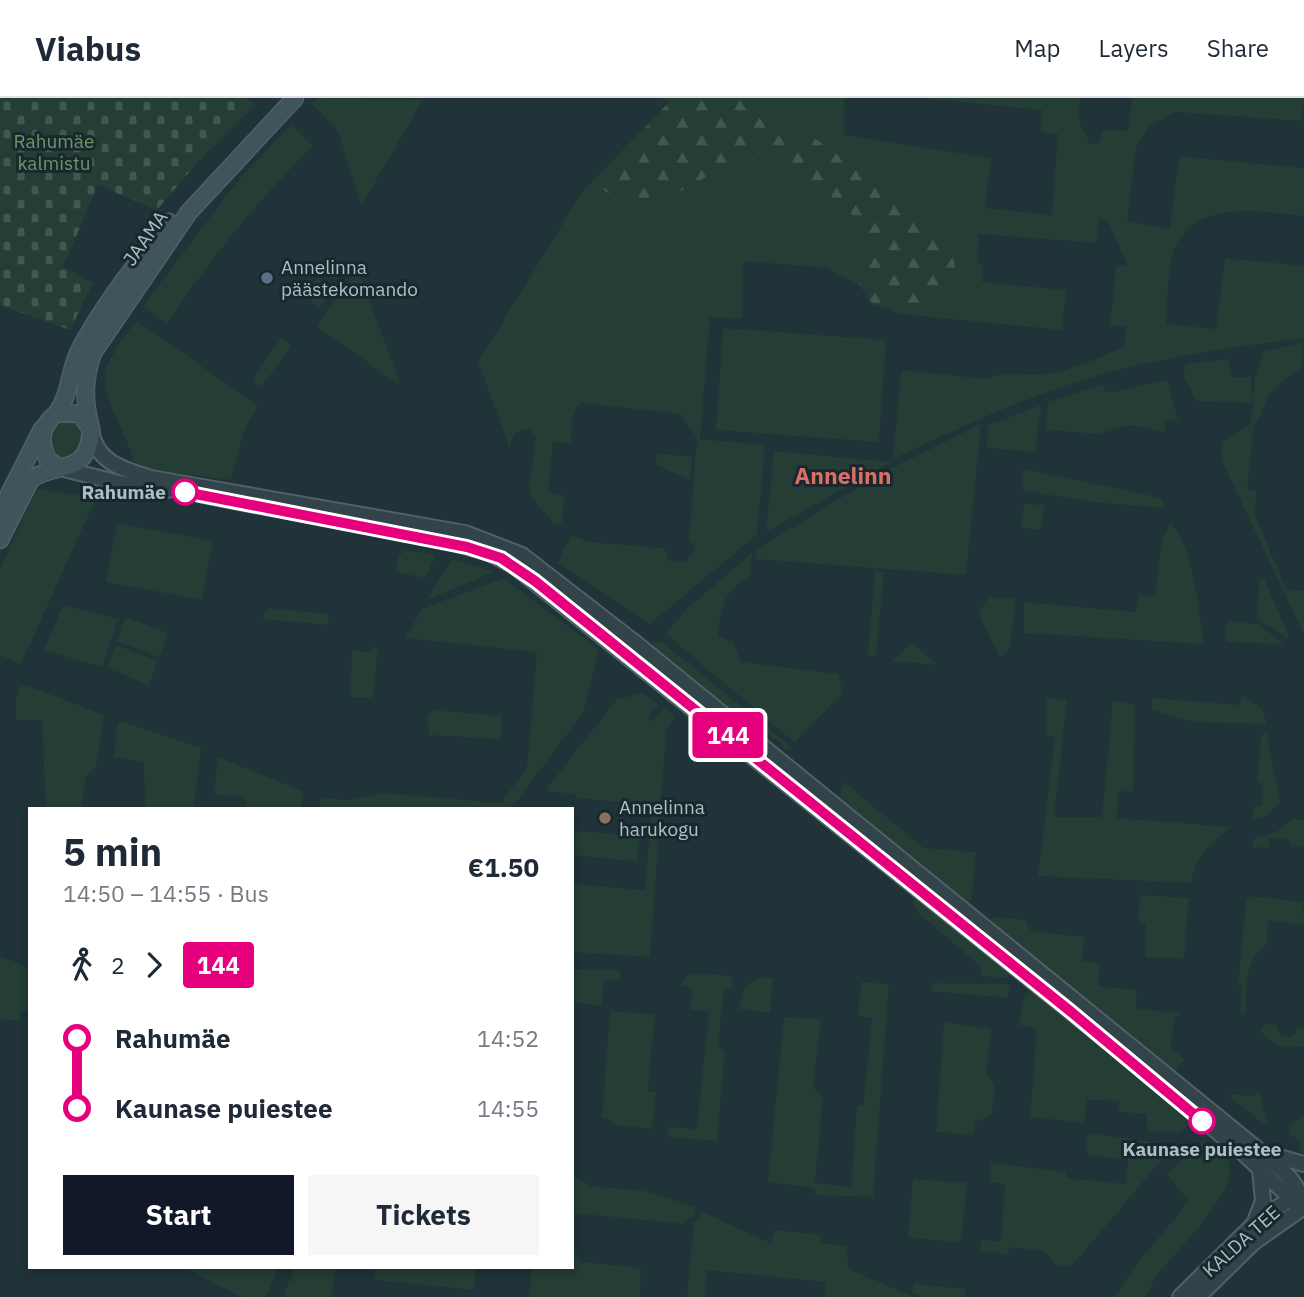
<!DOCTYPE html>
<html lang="en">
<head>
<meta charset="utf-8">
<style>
  body { margin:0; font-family:"IBM Plex Sans",sans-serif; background:#f6f6f7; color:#1f2937; height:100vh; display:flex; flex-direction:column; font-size:26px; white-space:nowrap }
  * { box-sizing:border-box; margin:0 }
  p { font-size:23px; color:#747a83 }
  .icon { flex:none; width:38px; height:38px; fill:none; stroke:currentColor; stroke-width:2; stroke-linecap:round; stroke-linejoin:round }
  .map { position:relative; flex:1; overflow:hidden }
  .panel { position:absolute; left:28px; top:709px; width:546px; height:462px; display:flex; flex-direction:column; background:#fff; border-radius:0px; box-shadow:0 4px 10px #0003 }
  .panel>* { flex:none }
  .badge { padding:0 14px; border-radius:5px; font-size:24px; line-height:46px }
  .map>.badge { position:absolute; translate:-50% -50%; box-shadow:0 0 0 4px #fff }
  .legs { display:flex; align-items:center; gap:10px; height:77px; padding:0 35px; font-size:23px }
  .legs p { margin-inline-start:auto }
  .summary { display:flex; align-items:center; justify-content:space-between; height:119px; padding:0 35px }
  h1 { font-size:38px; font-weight:800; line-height:52px }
  .cta { display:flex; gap:14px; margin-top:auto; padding:14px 35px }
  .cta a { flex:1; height:80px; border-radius:0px; background:#111827; color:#fff; font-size:28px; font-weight:800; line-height:80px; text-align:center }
  .cta a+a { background:#f6f6f7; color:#1f2937 }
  ul { padding:0 35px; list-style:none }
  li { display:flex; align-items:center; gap:24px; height:70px; font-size:26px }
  li i { display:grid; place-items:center; width:10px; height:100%; margin:0 9px; background:currentColor }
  li i::after { content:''; width:18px; height:18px; margin:-9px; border:5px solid; border-radius:50%; background:#fff }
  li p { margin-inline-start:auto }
  li:first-child i { background:linear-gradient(#0000 50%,currentColor 0) }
  li:last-child i { background:linear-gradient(currentColor 50%,#0000 0) }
  header { display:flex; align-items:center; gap:42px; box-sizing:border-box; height:98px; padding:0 35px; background:#fff; border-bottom:2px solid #e0e1e3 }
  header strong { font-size:33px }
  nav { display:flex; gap:38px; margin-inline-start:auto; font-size:24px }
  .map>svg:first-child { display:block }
</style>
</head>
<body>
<header>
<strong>Viabus</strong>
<nav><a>Map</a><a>Layers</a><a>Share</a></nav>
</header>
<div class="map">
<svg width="1304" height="1199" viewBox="0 0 1304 1199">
  <defs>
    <pattern id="forest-firs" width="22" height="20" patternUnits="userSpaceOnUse" patternTransform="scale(1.75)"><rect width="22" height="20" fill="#243d35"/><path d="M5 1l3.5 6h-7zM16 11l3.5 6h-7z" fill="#415751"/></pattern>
    <pattern id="cemetery-stones" width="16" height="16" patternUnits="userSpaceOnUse" patternTransform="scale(1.75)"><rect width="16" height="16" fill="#243d35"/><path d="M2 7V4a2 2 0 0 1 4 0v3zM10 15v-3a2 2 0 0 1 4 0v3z" fill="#415751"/></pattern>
  </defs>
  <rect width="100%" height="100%" fill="#1f3338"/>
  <g fill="#243d35">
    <path d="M317,0L423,2L361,108L338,33L312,6Z"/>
    <path d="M663,0H845L844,37L991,60L985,110L1052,117L1058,36L1041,34L1042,12L923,0H1080L1079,23L1090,46L1098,45L1103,32L1128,33L1132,0H1304L1301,23L1176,14L1148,29L1136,49L1127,123L1170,131L1179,58L1304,70V118C1260,114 1197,100 1174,151C1167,168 1168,206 1166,226L1216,231L1225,160L1304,168V240C1241,248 1177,257 1115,273C1038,293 964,327 893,361L901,272L987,281C1005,270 1027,280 1046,276C1073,272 1099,259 1124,249L1126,229L1110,227L1116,168H1128L1107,121H1099L1096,145L979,136L977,165L983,166L982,184L1066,192L1062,232L901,216L873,207L860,188L826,170L743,163L742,221L710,219L700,341L765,347L757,437L650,526L557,465L571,437L589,444L664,450L669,463L685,465L695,451L689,441L697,340L681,316L581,305C570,315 572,332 571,345L553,344L548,395L564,397L562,425L554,426L531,399L529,389L536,340L529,331C514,331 513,338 510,351L478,264L582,94L668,5Z"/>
    <path d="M291,26L313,48C257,103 211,161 167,225L143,208L235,86Z"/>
    <path d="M358,172L401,288L316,228Z"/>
    <path d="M318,180L333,193L319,210L304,197Z"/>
    <path d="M136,222L258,308L244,333L231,382L135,370C132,340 95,295 107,268C114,252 126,237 136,222Z"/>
    <path d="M723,230L886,242L879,344L716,332Z"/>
    <path d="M281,240L291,247L262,289L252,282Z"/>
    <path d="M1304,244L1301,271C1288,277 1275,288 1267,301C1262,311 1263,317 1254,326L1247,392L1256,393L1255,417L1286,491L1304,493V537L1221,361L1222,344L1251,326L1255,279L1263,254Z"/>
    <path d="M1228,261L1231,279H1251L1252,305L1196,303L1184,278L1185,266Z"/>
    <path d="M1167,282L1178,323L1165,322V334L1130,327L1099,336L1046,332L1048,304L1101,287L1108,295Z"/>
    <path d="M1041,307L1035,354L987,350L988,327Z"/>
    <path d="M72,321L83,329C84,345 77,358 61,362L51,357L50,334L62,322Z"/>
    <path d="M981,326L966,477L755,461L758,451L876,378Z"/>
    <path d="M774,353L891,364L766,434Z"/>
    <path d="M657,355L692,359L690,382L656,367Z"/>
    <path d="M1023,371L1162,400L1165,410L1102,405L1023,393Z"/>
    <path d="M37,391L96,400L21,566L0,557V471Z"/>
    <path d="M1024,406L1044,407L1041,432L1021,430Z"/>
    <path d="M1170,424C1193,446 1199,514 1204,546L1024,535V504L1136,514L1138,498L1155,499L1161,446Z"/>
    <path d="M117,425L213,443L202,502L106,484Z"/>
    <path d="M405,452L436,457L425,480L396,474L398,459Z"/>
    <path d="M752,455L750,479C724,491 720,512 718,538L733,544L741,564L838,576L843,594L795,645L666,536L685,512Z"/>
    <path d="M452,461L494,474L427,502Z"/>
    <path d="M875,473L884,474L876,558H868Z"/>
    <path d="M504,480L599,552L583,615L512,710H319L320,700L349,702L382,695L501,705L527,669L537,554L405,540L422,511Z"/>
    <path d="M1264,480L1288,536L1289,540L1256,521L1260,481Z"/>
    <path d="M988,500H1016L1010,549L1000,560L978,515Z"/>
    <path d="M63,507L118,521L102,569L44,552Z"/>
    <path d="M269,510L329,516L328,527L261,521Z"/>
    <path d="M126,519L168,535L159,559L117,543Z"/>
    <path d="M1230,523L1259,527L1285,546L1228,544L1225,540V527Z"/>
    <path d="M662,544L794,651L784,652V648L740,616L737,623L649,550L653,545Z"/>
    <path d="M912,544L937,567L892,563Z"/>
    <path d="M116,547L158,563L149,587L107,570Z"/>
    <path d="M373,549H378L373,600L350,599L352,552L372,555Z"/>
    <path d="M26,587L104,617L96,668L85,681L82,710H46L42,622H16V599L20,589Z"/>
    <path d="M643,595L658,607L647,620L652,624L664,610L675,619L666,633L650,859L572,854V786L645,792L652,707L577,700L574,696L545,693L617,601Z"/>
    <path d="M1243,598L1262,610L1267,626L1194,624L1152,612V600L1238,607Z"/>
    <path d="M1047,600L1067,602L1054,719H1102L1113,602L1135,607L1133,694L1118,693L1117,720L1231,729C1213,743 1193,761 1192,785L1038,778L1055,639L1047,637Z"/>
    <path d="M432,612L502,618L501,641L429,637L427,620Z"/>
    <path d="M120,623L201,650L194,710H145L144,664L114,659L117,627Z"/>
    <path d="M1266,634L1280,703L1268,717L1252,722L1254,708H1261L1263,686L1257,684L1261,638Z"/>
    <path d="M218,659L303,693L301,710H246L245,698L214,697Z"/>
    <path d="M844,684L924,750L976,754L971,809L838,702Z"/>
    <path d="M1293,721L1304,722V749L1290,747L1289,741L1270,740L1269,750L1253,749L1252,741L1276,734Z"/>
    <path d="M578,733L639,738L637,764L575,757L574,737Z"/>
    <path d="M1140,797L1189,800L1184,860L1145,859L1146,827L1138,824Z"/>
    <path d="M1250,798L1303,804L1304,827L1268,822L1267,846C1243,865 1247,888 1245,917L1240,916L1242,889L1238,888L1246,802Z"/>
    <path d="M920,800L1011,873V876L1007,880L981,878L980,868L918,815L913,803Z"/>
    <path d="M995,819L1025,822L1031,833L1084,839L1082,863L1100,865L1098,888L1137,892L1136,911L1181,915L1174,920L1171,950L1185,962L1175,974L991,825V821Z"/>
    <path d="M0,858L30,870V912H20L19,923L0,921Z"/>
    <path d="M575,871L619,872L621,882L604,881L602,908L572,904Z"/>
    <path d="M690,875L731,878L734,890L724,892L718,947L725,954L717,1043L667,1039L668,1029L697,1031L709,913L690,912L692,889L680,887Z"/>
    <path d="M759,879L773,880L770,915L738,911L745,888Z"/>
    <path d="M861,884L889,886L873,1099L814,1097L815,1090L768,1084L784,919L821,921L813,990L823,999L815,1085L851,1089L857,1007L863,1008L872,920L858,918Z"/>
    <path d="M932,885L1010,886L1008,900L932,893Z"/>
    <path d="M1037,893L1190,1019C1188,1041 1163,1034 1147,1033V1016L1119,1014V1003L1087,1002L1084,1025L1030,1019L1037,930L1019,927L1025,895Z"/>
    <path d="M610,913L655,916L648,993L656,994L652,1031L613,1027L610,1021L602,1020Z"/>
    <path d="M944,924L991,931L986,976L995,986L992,1017L975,1024L973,1037L936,1034Z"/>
    <path d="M1264,926L1276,927L1280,937L1289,939L1295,935L1298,929H1304V949C1287,951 1269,947 1260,932Z"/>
    <path d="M1259,994L1268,1026L1266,1028L1227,996L1253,998Z"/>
    <path d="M1304,1019V1057L1298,1050L1301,1043L1288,1035L1290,1026Z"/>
    <path d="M1088,1035L1179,1048L1158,1066L1072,1168H1056L1045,1153L1010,1149L1008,1157L980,1152L981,1142L1001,1143L1005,1086L989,1084L991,1065L1066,1074V1080L1126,1086L1128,1062L1089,1057L1086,1051Z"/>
    <path d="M1204,1042C1213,1049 1228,1057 1230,1068C1236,1094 1175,1155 1159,1175C1153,1182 1150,1191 1146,1199H1114L1135,1168L1189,1103L1166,1076Z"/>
    <path d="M572,1076L590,1088L645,1093L696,1109L694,1119H688L683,1126L572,1115Z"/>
    <path d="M913,1081L967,1085L961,1144L908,1140Z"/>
    <path d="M703,1114L770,1145L775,1132L821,1137V1145L847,1148L848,1171L915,1199H825V1184L707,1172L705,1198L708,1199H687L694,1125Z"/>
    <path d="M572,1150L582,1164L641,1170L640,1199H529L532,1169H572Z"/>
    <path d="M182,1169H279L266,1199H242Z"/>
    <path d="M295,1169H335L332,1199H283Z"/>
    <path d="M375,1169H476L474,1192L374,1182Z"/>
    <path d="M914,1186L966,1191L964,1199H920L912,1195Z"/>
  </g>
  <path fill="url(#forest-firs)" d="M663,0H755L801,36L813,39L923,118L952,144L955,173L915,218L873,207L860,188L863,173L874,155C867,143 861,128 852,117C829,91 792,76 764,55L742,59L640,116L594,86L668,5Z"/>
  <path fill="url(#cemetery-stones)" d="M0,0H244L255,6L202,59L157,112L98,87L63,169L93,185L70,232L0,207Z"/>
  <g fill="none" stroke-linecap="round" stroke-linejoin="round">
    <g stroke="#506167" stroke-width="18">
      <g id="tertiary">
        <path d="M91,333C97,365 123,371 151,380L465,435L522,457L633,543L1256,1050C1276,1068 1302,1082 1302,1111"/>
        <path d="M60,370L123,386L168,392"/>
        <path d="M202,397L450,444L489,455L514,468L1091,930L1242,1054L1302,1111"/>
        <path d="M1272,1057L1304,1066"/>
        <path d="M1254,1126L1263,1103L1260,1071"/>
        <path d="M1180,1199L1254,1126L1297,1096"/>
        <path d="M1198,1199L1253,1145L1304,1109"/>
      </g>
    </g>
    <g stroke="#506167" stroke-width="19">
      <g id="secondary">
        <path d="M57,315C71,295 69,270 81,249C105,204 138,164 169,124"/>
        <path d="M91,331C84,303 83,283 93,255L189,114L295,0"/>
        <path d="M0,414L42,331"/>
        <path d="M0,442L31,381C60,363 89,378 91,331L80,316L57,315C40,328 39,343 48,362L60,370"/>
      </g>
    </g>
    <use href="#tertiary" stroke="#324449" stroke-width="14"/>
    <use href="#secondary" stroke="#40545c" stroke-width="16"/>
  </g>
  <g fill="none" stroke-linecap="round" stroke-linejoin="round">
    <g stroke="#fff" stroke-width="16">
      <path id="line-1" d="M185,394L467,449L501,460L535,483L1070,913L1202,1023"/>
    </g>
    <use href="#line-1" stroke="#e6007e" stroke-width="10"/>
  </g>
  <circle fill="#5c6f8a" stroke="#18282d" stroke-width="2.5" cx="267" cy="180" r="7"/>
  <g fill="#fff" stroke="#e6007e" stroke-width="3.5">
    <circle cx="185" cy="394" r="12"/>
    <circle cx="1202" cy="1023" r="12"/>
  </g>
  <circle fill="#8d6e63" stroke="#18282d" stroke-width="2.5" cx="605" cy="720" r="7"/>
  <g text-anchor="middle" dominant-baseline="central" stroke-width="6" stroke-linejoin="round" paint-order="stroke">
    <g font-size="19" fill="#6a9763" stroke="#18282d">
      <text x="54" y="43">Rahumäe<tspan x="54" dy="22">kalmistu</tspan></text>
    </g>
    <g font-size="19" fill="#acbfc6" stroke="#18282d">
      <text transform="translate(145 140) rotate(-55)">JAAMA</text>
      <text transform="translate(1241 1143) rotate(-42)">KALDA TEE</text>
    </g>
    <g font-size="19" fill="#acbfc6" stroke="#18282d" text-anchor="start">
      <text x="281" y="169">Annelinna<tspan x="281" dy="22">päästekomando</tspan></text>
      <text x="619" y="709">Annelinna<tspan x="619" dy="22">harukogu</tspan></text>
    </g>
    <g font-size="19" font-weight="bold" fill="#acbfc6" stroke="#18282d" text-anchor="end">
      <text x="166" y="394">Rahumäe</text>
      <text x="1202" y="1051" text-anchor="middle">Kaunase puiestee</text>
    </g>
    <g font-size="23" font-weight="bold" fill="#dd6e65" stroke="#18282d">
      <text x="843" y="377">Annelinn</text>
    </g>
  </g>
</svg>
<b class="badge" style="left:728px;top:637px;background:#e6007e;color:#fff">144</b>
<section class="panel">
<div class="summary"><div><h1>5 min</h1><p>14:50 – 14:55 · Bus</p></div><b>€1.50</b></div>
<div class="legs"><svg class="icon" aria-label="walk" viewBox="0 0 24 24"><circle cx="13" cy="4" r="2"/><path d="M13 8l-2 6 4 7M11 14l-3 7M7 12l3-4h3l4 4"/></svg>2<svg class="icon" aria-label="forward" viewBox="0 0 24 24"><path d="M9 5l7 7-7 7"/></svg><b class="badge" style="background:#e6007e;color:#fff">144</b></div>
<ul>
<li><i style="color:#e6007e"></i><b>Rahumäe</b><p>14:52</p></li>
<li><i style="color:#e6007e"></i><b>Kaunase puiestee</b><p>14:55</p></li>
</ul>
<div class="cta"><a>Start</a><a>Tickets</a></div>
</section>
</div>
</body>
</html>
